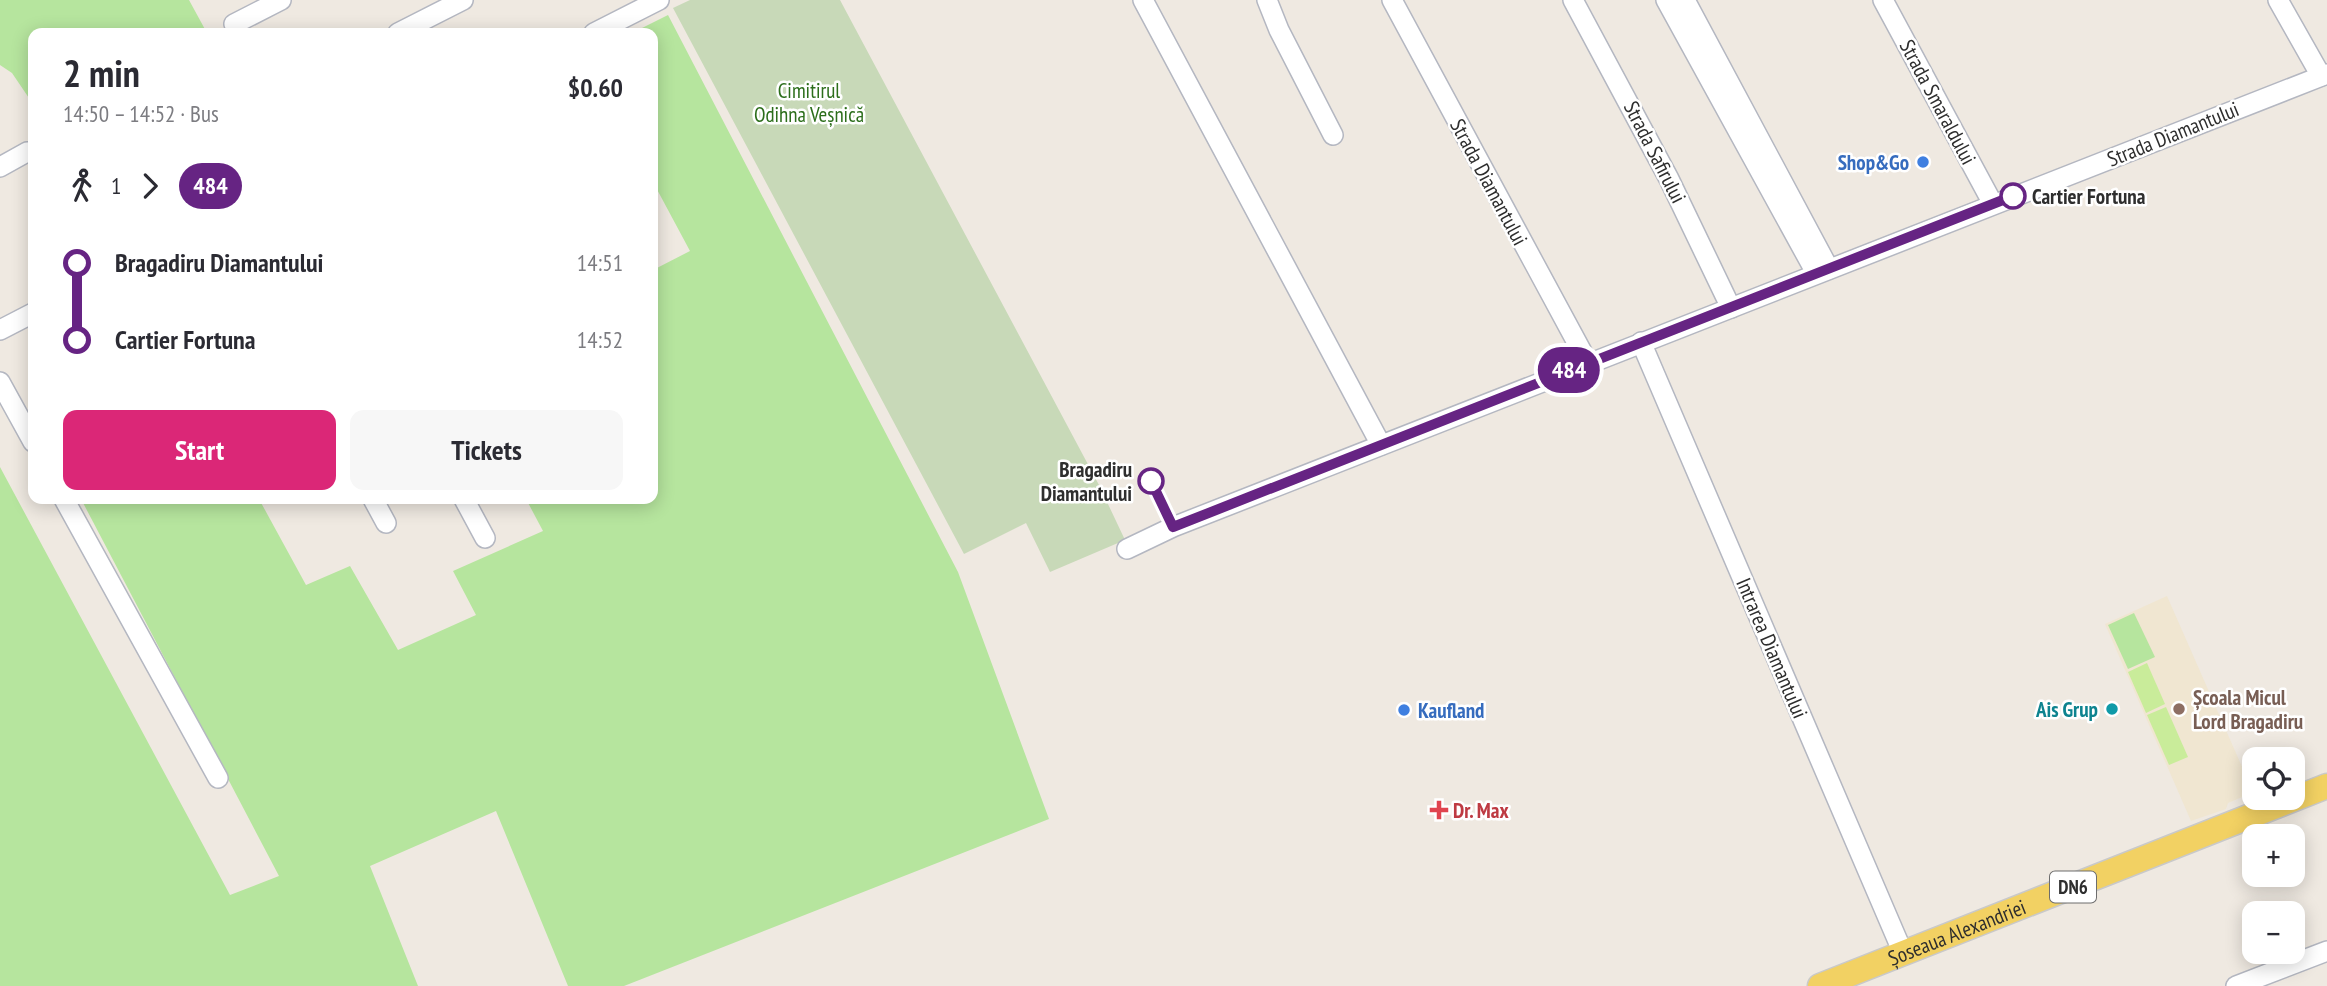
<!DOCTYPE html>
<html lang="en">
<head>
<meta charset="utf-8">
<style>
  body { margin:0; font-family:"PT Sans Narrow",sans-serif; background:#f7f7f7; color:#2b2b33; height:100vh; display:flex; flex-direction:column; font-size:26px; white-space:nowrap }
  * { box-sizing:border-box; margin:0 }
  p { font-size:23px; color:#7c7c81 }
  .icon { flex:none; width:38px; height:38px; fill:none; stroke:currentColor; stroke-width:2; stroke-linecap:round; stroke-linejoin:round }
  .map { position:relative; flex:1; overflow:hidden }
  .details { position:absolute; left:28px; top:28px; width:630px; height:476px; display:flex; flex-direction:column; background:#fff; border-radius:14px; box-shadow:0 4px 18px #0003 }
  .details>* { flex:none }
  .badge { padding:0 14px; border-radius:23px; font-size:24px; line-height:46px }
  .buttons { position:absolute; left:2242px; top:747px; display:grid; gap:14px }
  .buttons a { display:grid; place-items:center; width:63px; height:63px; border-radius:14px; background:#fff; box-shadow:0 4px 18px #0003; font-size:35px }
  .map>.badge { position:absolute; translate:-50% -50%; box-shadow:0 0 0 4px #fff }
  .legs { display:flex; align-items:center; gap:10px; height:77px; padding:0 35px; font-size:23px }
  .legs p { margin-inline-start:auto }
  .headline { display:flex; align-items:center; justify-content:space-between; height:119px; padding:0 35px }
  h1 { font-size:38px; font-weight:700; line-height:52px }
  .primary-button { display:flex; gap:14px; margin-top:auto; padding:14px 35px }
  .primary-button a { flex:1; height:80px; border-radius:14px; background:#db2777; color:#fff; font-size:28px; font-weight:700; line-height:80px; text-align:center }
  .primary-button a+a { background:#f7f7f7; color:#2b2b33 }
  ul { padding:0 35px; list-style:none }
  li { display:flex; align-items:center; gap:24px; height:77px; font-size:26px }
  li i { display:grid; place-items:center; width:10px; height:100%; margin:0 9px; background:currentColor }
  li i::after { content:''; width:18px; height:18px; margin:-9px; border:5px solid; border-radius:50%; background:#fff }
  li p { margin-inline-start:auto }
  li:first-child i { background:linear-gradient(#0000 50%,currentColor 0) }
  li:last-child i { background:linear-gradient(currentColor 50%,#0000 0) }
  .map>svg:first-child { display:block }
</style>
</head>
<body>
<div class="map">
<svg width="2327" height="986" viewBox="0 0 2327 986">
  <rect width="100%" height="100%" fill="#efe9e1"/>
  <path fill="#f0e6d1" d="M2167,596L2254,794V797L2247,795L2228,803L2226,809L2191,821L2105,624Z"/>
  <g fill="#b6e59e">
    <path d="M0,0H189L207,33H33V104L12,73L0,65Z"/>
    <path d="M668,15L958,572L1049,819L624,986H568L496,811L370,866L418,986H0V467L230,895L279,876L81,499H259L306,585L350,566L398,650L476,615L453,571L543,531L526,499H653V270L690,251L653,182V33H632Z"/>
    <path d="M2134,613L2155,657L2128,669L2108,625Z"/>
  </g>
  <path fill="#c8d9b8" d="M690,0H840L1099,485L1125,540L1050,572L1026,523L964,554L673,8Z"/>
  <g fill="#c9ec9a">
    <path d="M2147,663L2165,704L2146,713L2128,672Z"/>
    <path d="M2166,707L2188,757L2169,765L2147,715Z"/>
  </g>
  <g fill="none" stroke-linecap="round" stroke-linejoin="round">
    <g stroke="#b4b7c1" stroke-width="22">
      <g id="minor">
        <path d="M1143,0L1381,445"/>
        <path d="M1267,0L1279,30L1333,135"/>
        <path d="M1392,0L1588,363"/>
        <path d="M1573,0L1669,179L1731,308"/>
        <path d="M1666,0L1816,273"/>
        <path d="M1685,0L1829,269"/>
        <path d="M1883,0L1993,204"/>
        <path d="M2278,0L2321,76"/>
        <path d="M234,24L281,0"/>
        <path d="M398,33L463,0"/>
        <path d="M594,33L659,0"/>
        <path d="M0,167L27,152H33"/>
        <path d="M0,330L33,313"/>
        <path d="M1641,342L1903,953"/>
        <path d="M0,382L33,442"/>
        <path d="M64,499L218,778"/>
        <path d="M373,499L386,523"/>
        <path d="M464,499L485,538"/>
        <path d="M1127,549L1173,527L2327,74"/>
        <path d="M2236,986L2327,951"/>
      </g>
    </g>
    <g stroke="#c9c9c9" stroke-width="27">
      <g id="major">
        <path id="s1" d="M1820,986L2327,786"/>
      </g>
    </g>
    <use href="#minor" stroke="#fff" stroke-width="19"/>
    <use href="#major" stroke="#f2d163" stroke-width="24"/>
  </g>
  <g fill="none" stroke-linecap="round" stroke-linejoin="round">
    <g stroke="#fff" stroke-width="16">
      <path id="line-1" d="M1151,481L1173,527L2013,196"/>
    </g>
    <use href="#line-1" stroke="#662483" stroke-width="10"/>
  </g>
  <g fill="#3f7fe0" stroke="#fff" stroke-width="2.5">
    <circle cx="1923" cy="162" r="7"/>
    <circle cx="1404" cy="710" r="7"/>
  </g>
  <g fill="#fff" stroke="#662483" stroke-width="3.5">
    <circle cx="2013" cy="196" r="12"/>
    <circle cx="1151" cy="481" r="12"/>
  </g>
  <circle fill="#0f9aa8" stroke="#fff" stroke-width="2.5" cx="2112" cy="709" r="7"/>
  <circle fill="#8d6e63" stroke="#fff" stroke-width="2.5" cx="2179" cy="709" r="7"/>
  <path fill="#e0444e" stroke="#fff" stroke-width="2.5" d="M1435.5 799.5h7v7h7v7h-7v7h-7v-7h-7v-7h7z"/>
  <g text-anchor="middle" dominant-baseline="central" stroke-width="5" stroke-linejoin="round" paint-order="stroke">
    <rect fill="#fff" stroke="#6d6d6d" stroke-width="2" x="2050" y="871.5" width="46" height="31" rx="5"/>
    <g font-size="19" font-weight="bold" fill="#2e2e2e">
      <text x="2073" y="887">DN6</text>
    </g>
    <g font-size="21" fill="#2c6e1b" stroke="#fff">
      <text x="809" y="90">Cimitirul<tspan x="809" dy="24">Odihna Veșnică</tspan></text>
    </g>
    <g font-size="21" fill="#2e2e2e" stroke="#fff">
      <text transform="translate(1938 102) rotate(62)">Strada Smaraldului</text>
      <text transform="translate(2173 134) rotate(-22)">Strada Diamantului</text>
      <text transform="translate(1655 152) rotate(63)">Strada Safirului</text>
      <text transform="translate(1489 182) rotate(62)">Strada Diamantului</text>
      <text transform="translate(1772 648) rotate(67)">Intrarea Diamantului</text>
      <text stroke="none"><textPath href="#s1" startOffset="147">Șoseaua Alexandriei</textPath></text>
    </g>
    <g font-size="21" font-weight="bold" fill="#366cbe" stroke="#fff" text-anchor="end">
      <text x="1909" y="162">Shop&amp;Go</text>
      <text x="1418" y="710" text-anchor="start">Kaufland</text>
    </g>
    <g font-size="21" font-weight="bold" fill="#2e2e2e" stroke="#fff" text-anchor="start">
      <text x="2032" y="196">Cartier Fortuna</text>
      <text x="1132" y="469" text-anchor="end">Bragadiru<tspan x="1132" dy="24">Diamantului</tspan></text>
    </g>
    <g font-size="21" font-weight="bold" fill="#785e54" stroke="#fff" text-anchor="start">
      <text x="2193" y="697">Școala Micul<tspan x="2193" dy="24">Lord Bragadiru</tspan></text>
    </g>
    <g font-size="21" font-weight="bold" fill="#0d838f" stroke="#fff" text-anchor="end">
      <text x="2098" y="709">Ais Grup</text>
    </g>
    <g font-size="21" font-weight="bold" fill="#be3a42" stroke="#fff" text-anchor="start">
      <text x="1453" y="810">Dr. Max</text>
    </g>
  </g>
</svg>
<div class="buttons">
<a><svg class="icon" aria-label="locate" viewBox="0 0 24 24"><circle cx="12" cy="12" r="6"/><path d="M12 2v4M12 18v4M2 12h4M18 12h4"/></svg></a>
<a>+</a>
<a>−</a>
</div>
<b class="badge" style="left:1569px;top:370px;background:#662483;color:#fff">484</b>
<section class="details">
<div class="headline"><div><h1>2 min</h1><p>14:50 – 14:52 · Bus</p></div><b>$0.60</b></div>
<div class="legs"><svg class="icon" aria-label="walk" viewBox="0 0 24 24"><circle cx="13" cy="4" r="2"/><path d="M13 8l-2 6 4 7M11 14l-3 7M7 12l3-4h3l4 4"/></svg>1<svg class="icon" aria-label="forward" viewBox="0 0 24 24"><path d="M9 5l7 7-7 7"/></svg><b class="badge" style="background:#662483;color:#fff">484</b></div>
<ul>
<li><i style="color:#662483"></i><b>Bragadiru Diamantului</b><p>14:51</p></li>
<li><i style="color:#662483"></i><b>Cartier Fortuna</b><p>14:52</p></li>
</ul>
<div class="primary-button"><a>Start</a><a>Tickets</a></div>
</section>
</div>
</body>
</html>
